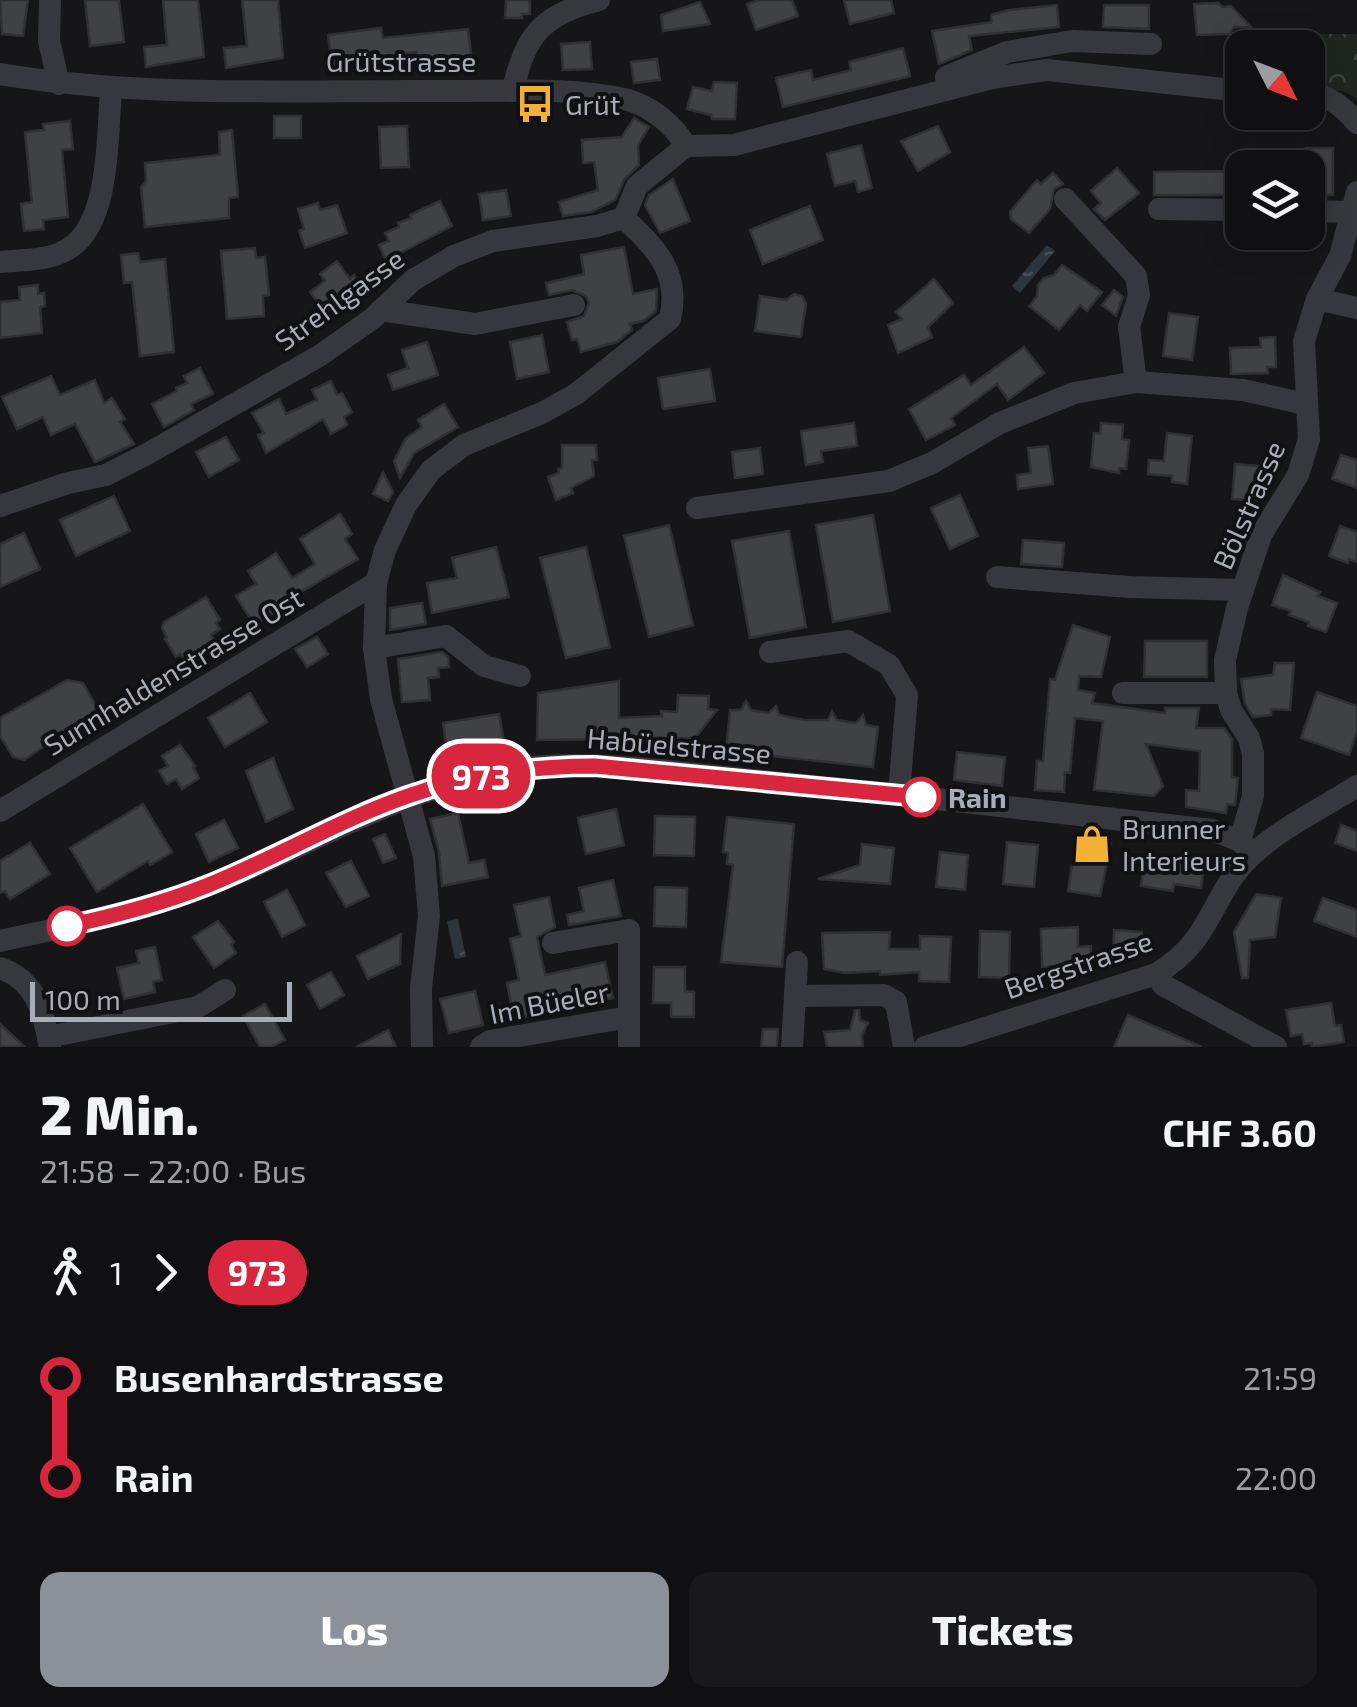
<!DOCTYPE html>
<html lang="de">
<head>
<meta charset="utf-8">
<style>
  body { margin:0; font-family:"Exo 2",sans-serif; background:#19191b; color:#f1f3f6; height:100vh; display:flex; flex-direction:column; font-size:38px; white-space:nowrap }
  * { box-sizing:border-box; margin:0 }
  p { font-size:32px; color:#9c9d9f }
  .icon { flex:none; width:55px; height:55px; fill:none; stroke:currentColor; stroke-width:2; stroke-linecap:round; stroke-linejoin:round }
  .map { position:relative; height:1047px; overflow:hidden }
  .sheet { display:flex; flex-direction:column; background:#101012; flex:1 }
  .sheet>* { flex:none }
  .badge { padding:0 20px; border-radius:32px; font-size:35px; line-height:65px }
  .needle { width:65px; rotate:132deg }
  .tools { position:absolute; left:1225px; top:30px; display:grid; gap:20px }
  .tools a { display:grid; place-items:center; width:100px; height:100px; border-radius:20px; background:#101012; box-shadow:0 5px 25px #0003,0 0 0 2px #303032; font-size:50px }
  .scale { position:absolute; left:30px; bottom:25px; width:262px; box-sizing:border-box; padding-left:10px; border:5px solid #a8adb8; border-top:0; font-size:28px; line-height:35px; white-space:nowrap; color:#a8adb8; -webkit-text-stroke:8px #111113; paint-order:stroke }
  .map>.badge { position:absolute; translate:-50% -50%; box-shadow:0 0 0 5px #fff }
  .legs { display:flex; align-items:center; gap:15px; height:110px; padding:0 40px; font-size:32px }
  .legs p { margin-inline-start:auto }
  .summary { display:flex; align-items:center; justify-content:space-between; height:170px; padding:0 40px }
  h1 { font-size:55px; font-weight:800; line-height:75px }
  .cta { display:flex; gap:20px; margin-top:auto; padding:20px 40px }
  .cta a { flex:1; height:115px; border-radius:20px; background:#8c9099; color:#fff; font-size:40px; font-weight:800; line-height:115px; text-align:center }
  .cta a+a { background:#19191b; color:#f1f3f6 }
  ul { padding:0 40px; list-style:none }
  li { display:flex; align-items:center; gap:35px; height:100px; font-size:38px }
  li i { display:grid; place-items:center; width:15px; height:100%; margin:0 12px; background:currentColor }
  li i::after { content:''; width:25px; height:25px; margin:-12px; border:8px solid; border-radius:50%; background:#101012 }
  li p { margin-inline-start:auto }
  li:first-child i { background:linear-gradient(#0000 50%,currentColor 0) }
  li:last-child i { background:linear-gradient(currentColor 50%,#0000 0) }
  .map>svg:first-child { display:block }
</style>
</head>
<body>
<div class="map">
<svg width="1357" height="1047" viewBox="0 0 1357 1047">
  <defs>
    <pattern id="forest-crowns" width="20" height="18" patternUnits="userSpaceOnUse" patternTransform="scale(2.5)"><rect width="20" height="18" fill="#1e261f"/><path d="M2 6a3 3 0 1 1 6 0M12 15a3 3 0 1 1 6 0" fill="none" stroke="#3c433d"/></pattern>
    <pattern id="water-ripples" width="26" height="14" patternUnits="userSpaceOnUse" patternTransform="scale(2.5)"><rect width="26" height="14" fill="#2c353c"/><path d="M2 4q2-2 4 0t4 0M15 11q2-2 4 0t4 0" fill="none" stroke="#485056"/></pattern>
  </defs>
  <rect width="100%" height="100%" fill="#161618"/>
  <path fill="url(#forest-crowns)" d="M1314,34H1357V99L1343,91L1308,87V48L1255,47V43Z"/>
  <g fill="url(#water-ripples)">
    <path d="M1047,245L1055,251L1020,293L1012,286Z"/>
    <path d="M458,919L466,957L455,959L447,921Z"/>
  </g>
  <g fill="#404145" stroke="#303034" stroke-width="2.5">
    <path d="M0,0H28L23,36L2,34Z"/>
    <path d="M85,0H119L124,42L90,46Z"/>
    <path d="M163,0H198L204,57L146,67L144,47L167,45Z"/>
    <path d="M242,0H278L283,58L226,68L224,48L247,46Z"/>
    <path d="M506,0H530V14H522V18H505Z"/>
    <path d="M759,0H792L798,16L756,30L747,4Z"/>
    <path d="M844,0H891L894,13L850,24Z"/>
    <path d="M700,2L710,24L663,31L661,15Z"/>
    <path d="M1218,3L1222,7L1231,6L1251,27H1234L1229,34L1197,35L1194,4Z"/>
    <path d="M1057,5L1059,27L969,36L972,50L939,64L932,31L992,22L991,15L1009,10Z"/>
    <path d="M1104,5H1149V29L1103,27Z"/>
    <path d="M381,28L383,38L468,29L472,61L418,66L416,52L332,66L328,35Z"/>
    <path d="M590,42L592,69L563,70L561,44Z"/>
    <path d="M903,48L910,76L783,107L776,78L811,70L813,80L851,70L849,62Z"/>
    <path d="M657,59L660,80L634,83L631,62Z"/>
    <path d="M714,82L737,83L735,119H712L711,115L687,109L693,87L712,91Z"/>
    <rect x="274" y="116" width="27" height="22"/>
    <path d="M634,118L649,127L638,145L639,165L624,180L615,200L591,212L563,216L559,202L598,190L594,162L583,163L582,140L622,137Z"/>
    <path d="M70,121L73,149L62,150L68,217L43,220L44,229L24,231L21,204L32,202L25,132L44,130L43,124Z"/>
    <path d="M407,126L409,167L381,168L379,127Z"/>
    <path d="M938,126L950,152L918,171L901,141Z"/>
    <path d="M232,130L238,197L229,198V218L145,227L141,187L146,181L145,163L220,155L219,132Z"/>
    <path d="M861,145L872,188L858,192L855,181L835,186L827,154Z"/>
    <path d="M1306,148H1333V195H1308Z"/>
    <rect x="1246" y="152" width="25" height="16"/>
    <path d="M1117,168L1139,193L1105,220L1094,209L1101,203L1091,191Z"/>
    <path d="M1242,171V195H1154V172Z"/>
    <path d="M1053,173L1063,184L1054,189L1050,209L1029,233L1011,219L1010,212L1037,180L1041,184Z"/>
    <path d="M673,179L690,221L660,233L645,205L649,195Z"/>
    <path d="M506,190L511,216L483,220L479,194Z"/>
    <path d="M440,201L452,226L398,254L401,262L388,266L379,245L389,241L385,233L399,227L398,223L411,218L410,215Z"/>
    <path d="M318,203L320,210L337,205L347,233L305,248L299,231L304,229L298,209Z"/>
    <path d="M810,206L823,240L763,264L750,230Z"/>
    <path d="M624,247L633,294L657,289L656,311L643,321L630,324L632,330L617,342L581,352L577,339L572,340L567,322L584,316L589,303L586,296L572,290L549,295L546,283L584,274L581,255Z"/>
    <path d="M255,248L256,258L265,257L269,295L263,296L264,316L227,319L221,251Z"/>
    <path d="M138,253L140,262L165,259L174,352L140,356L132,282L124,283L121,255Z"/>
    <path d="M337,261L350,279L354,275L364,289L329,316L310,292L325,281L320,274Z"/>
    <path d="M1062,265L1102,292L1087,311L1080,305L1059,330L1029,306L1037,296L1038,285L1044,278L1054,275Z"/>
    <path d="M934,279L953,303L928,327L932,337L898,353L888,325L902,319L896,312Z"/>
    <path d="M38,285V294L44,293L45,306L40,307L42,333L0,338V302L20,300L19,287Z"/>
    <path d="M1114,290L1123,297L1116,316L1102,305Z"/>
    <path d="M794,294L802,296L806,304L801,337L755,331L760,296L786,300Z"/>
    <path d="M1169,313L1198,317L1192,360L1163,356Z"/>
    <path d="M542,335L549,372L517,379L510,342Z"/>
    <path d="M1275,337L1276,367H1267L1268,373L1231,374L1230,348L1261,347L1260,338Z"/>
    <path d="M427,342L438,375L393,390L388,375L408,368L402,350Z"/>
    <path d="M1024,347L1044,373L1008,400L997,384L951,418L955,425L926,440L909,409L964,375L971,385Z"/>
    <path d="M200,368L213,394L191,404L194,410L164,427L152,404L177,391L176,388L187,383L184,376Z"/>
    <path d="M710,369L715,401L663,409L658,378Z"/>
    <path d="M51,376L60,395L95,380L104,403L112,398L125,419L120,422L134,444L95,462L75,424L51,435L43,417L17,429L2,397Z"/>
    <path d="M331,381L337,395L342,393L352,412L344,417L347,425L331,434L323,419L266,453L258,435L264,433L252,413L279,399L286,414L317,400L312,390Z"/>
    <path d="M444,404L458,427L414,453L400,478L394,461L406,438L422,427L418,420Z"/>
    <path d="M854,423L857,446L821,451L823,462L806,465L801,431Z"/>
    <path d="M1101,423L1123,425L1122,439L1129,440L1126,469L1119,468V473L1091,467L1094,433L1100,434Z"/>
    <path d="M1167,433L1192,436L1187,484L1172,482V476L1148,474L1149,460L1164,461Z"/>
    <path d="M226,437L239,460L209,477L196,452Z"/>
    <path d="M562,445H596L597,460H592L594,476L571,488L573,493L556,500L548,477L559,473L558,469L562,468Z"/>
    <path d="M1048,446L1053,484L1018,489L1017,475L1031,473L1028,448Z"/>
    <path d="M760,448L763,474L735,478L732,452Z"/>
    <path d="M1341,455L1357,460V488L1332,479Z"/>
    <path d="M1235,464L1270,467L1269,483L1261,482L1259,501L1232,499Z"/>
    <path d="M383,472L393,492L388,501L373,494Z"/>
    <path d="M960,495L978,536L950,549L931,508Z"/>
    <path d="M114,496L130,531L76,556L60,520Z"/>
    <path d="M340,514L352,534L345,539L358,559L273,608L275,612L254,625L236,596L256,584L248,571L276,553L292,578L315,564L300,539Z"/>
    <path d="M873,515L890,611L833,622L816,525Z"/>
    <path d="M669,525L693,625L649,637L624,536Z"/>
    <path d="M1340,526L1357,532V562L1349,559L1348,563L1329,556Z"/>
    <path d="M789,531L806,627L750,638L732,541Z"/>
    <path d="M24,533L40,569L0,587V544Z"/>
    <path d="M1023,540L1064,543L1062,567L1021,564Z"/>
    <path d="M496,547L509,597L432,613L427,583L457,578L452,558Z"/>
    <path d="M586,547L610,647L566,658L540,558Z"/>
    <path d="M1283,575L1320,592L1318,596L1337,603L1326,632L1308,626L1309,622L1289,615L1291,611L1272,605Z"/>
    <path d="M206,597L220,620L216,623L220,629L211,635L215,641L184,660L180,654L176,657L165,639L167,638L162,628L164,622Z"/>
    <path d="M422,603L426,624L390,630V608Z"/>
    <path d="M1073,625L1110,637L1101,677L1079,676L1078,690L1095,693L1092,703L1165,713V708H1199L1196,728H1224L1232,739V777L1238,778L1235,805L1227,804L1226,813L1186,807V790L1199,791L1200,751L1146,744L1163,786L1154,796L1094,790L1103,721L1075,718L1070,773L1065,772L1064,792L1035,790L1037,761H1043L1050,679L1055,680Z"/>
    <path d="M317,637L328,654L307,667L295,649Z"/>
    <path d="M1145,641H1207V677H1144Z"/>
    <path d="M442,652L448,657L449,667L438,668L439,677L428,678L430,700L402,702L398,659Z"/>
    <path d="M1275,663H1294L1290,710L1271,709V715L1253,717L1245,704L1241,679L1273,675Z"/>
    <path d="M67,680L83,683L96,706L92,720L65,736L61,735L24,760L13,757L0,736V718Z"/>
    <path d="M619,681V718L662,716L661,711L677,712L678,695L709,696L708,709L717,710L695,738L537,740L538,693Z"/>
    <path d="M1317,692L1357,706V731L1349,755L1301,738Z"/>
    <path d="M250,693L267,722L225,747L208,718Z"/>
    <path d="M746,701L751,710L769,713L776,706L779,715L804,720H828L832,711L837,720L856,723L863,715L866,725L878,727L873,767L726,751L730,710H741Z"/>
    <path d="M499,714L504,742L447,751L443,723Z"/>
    <path d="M180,745L195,766L193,767L199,778L182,789L176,779L167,784L159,771L168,766L162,756Z"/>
    <path d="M957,752L1005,757L1002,786L954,780Z"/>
    <path d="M273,758L293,809L266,822L246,771Z"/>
    <path d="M143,804L172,852L150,865L148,861L97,892L70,848Z"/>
    <path d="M616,809L624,845L586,854L578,818Z"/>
    <path d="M458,813L469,863L484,860L488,877L442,886L439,852L430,819Z"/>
    <path d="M655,816L695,817L694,856L654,855Z"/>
    <path d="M727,817L794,824L782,967L721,962L733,865L727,864L728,853L723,852Z"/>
    <path d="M224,820L238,848L209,862L196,834Z"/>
    <path d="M1341,825L1357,831V851L1335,843Z"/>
    <path d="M385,834L396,858L383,863L373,839Z"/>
    <path d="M1088,839L1111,843L1100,896L1068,891L1072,865L1076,860L1086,861Z"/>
    <path d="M1007,842L1038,845L1034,887L1003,884Z"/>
    <path d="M30,843L50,874L10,899L5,891L0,893V861Z"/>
    <path d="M862,844L894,848L890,884L818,879L860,865Z"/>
    <path d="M940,852L968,855L965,890L936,887Z"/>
    <path d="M1178,855L1205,858L1201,888L1174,884L1173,891L1141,886L1145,856L1177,860Z"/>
    <path d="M351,861L369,896L346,907L326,873Z"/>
    <path d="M613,880L621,916L569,925L567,915L584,911L579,888Z"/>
    <path d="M655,887L687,888L686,927L654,926Z"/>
    <path d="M287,890L305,925L282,937L264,902Z"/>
    <path d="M1256,894L1281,898L1275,937L1250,940L1248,978H1242L1234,932Z"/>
    <path d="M549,897L555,927L537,937L545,975L605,962L613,998L514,1019L507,983L519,980L510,939L521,936L514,905Z"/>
    <path d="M1323,898L1357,910V937L1314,921Z"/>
    <path d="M218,921L234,942L231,945L236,953L214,968L193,937Z"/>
    <path d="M1078,927V947L1091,946L1090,963L1042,967L1041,929Z"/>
    <path d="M1114,930L1142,932L1141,956L1113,954Z"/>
    <path d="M980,931L1010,932L1009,978L979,977Z"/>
    <path d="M890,932L889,949H920V936L951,937L949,982L919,981V972L880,975V971L845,973L824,969L822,933Z"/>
    <path d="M401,934L400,964L368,979L357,956Z"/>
    <path d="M155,947L162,980L153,982L155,992L124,999L117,968L139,963L136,951Z"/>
    <path d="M654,967H685V991L694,992V1017H671V1003H653Z"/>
    <path d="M331,972L344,995L320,1009L307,985Z"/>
    <path d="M475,991L483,1025L449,1033L440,999Z"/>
    <path d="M1331,1003L1335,1026L1341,1025L1344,1042L1312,1047V1043L1304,1044L1302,1034L1291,1036L1286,1010Z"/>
    <path d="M265,1004L285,1040L271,1047H260L243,1016Z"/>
    <path d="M855,1010H859L860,1020L868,1023L862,1035L863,1047H827L824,1032L850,1030Z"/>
    <path d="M1128,1015L1202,1047H1114Z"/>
    <path d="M0,1024L25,1047H0Z"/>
    <path d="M763,1029H778L777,1047H761Z"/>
    <path d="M388,1030L396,1047H356Z"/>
  </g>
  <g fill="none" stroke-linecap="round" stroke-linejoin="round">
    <g stroke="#37383d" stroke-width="22">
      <path d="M50,0L49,41L59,84"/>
      <path d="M0,74C145,98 293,90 439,91C499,92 570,86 628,100C652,107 674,125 686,146L637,186L624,218"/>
      <path d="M950,87L946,77L1007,52L1072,41L1151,44"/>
      <path d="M513,91C524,35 543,14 599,0"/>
      <path d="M1308,94C1330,95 1343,107 1357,123"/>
      <path d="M686,146L734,145L992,78L1047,70L1242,91"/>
      <path d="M1065,199L1136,276L1139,295L1129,327L1136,382"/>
      <path d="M1159,209L1242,210"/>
      <path d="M1308,211L1353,212"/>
      <path d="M0,262C22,260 49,261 68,249C111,224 107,134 111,90"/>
      <path d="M1317,299L1357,308"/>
      <path d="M381,310L475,324L574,305"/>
      <path d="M0,506L68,483L106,475L147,454L319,356L372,319L413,280L454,256L493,241L597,226L624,218"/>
      <path d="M697,508L889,481L932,463L1000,423L1074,393L1136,382L1243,390L1305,404"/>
      <path d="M997,577L1130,587L1243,590"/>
      <path d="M374,648L446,636L484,666L520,676"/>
      <path d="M770,652L848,641L889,665L907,695L899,794"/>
      <path d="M1123,693H1226"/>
      <path d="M0,811L376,583"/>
      <path d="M1240,841L1253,796V754L1249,738L1231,710L1226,693L1225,660L1237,608L1261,535L1298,475L1309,439L1304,341L1317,299L1340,256L1357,192"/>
      <path d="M0,941C69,926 138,913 204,887C301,850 389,795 491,773C577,755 669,772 754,780C907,795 1060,813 1212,830L1240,841L1253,854"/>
      <path d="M553,943L629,930V1047"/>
      <path d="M0,968C37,981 43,1012 50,1047"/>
      <path d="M1156,974L1163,985L1276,1047"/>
      <path d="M795,996L884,995L896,1002L904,1047"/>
      <path d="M48,1037L198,1007L225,990"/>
      <path d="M422,1047L421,988L429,916L424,856L381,699L374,648L376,583L385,550L406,505L431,470L464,445L542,413L576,394L670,319C681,273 656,248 624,218"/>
      <path d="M481,1047L490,1041L629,1017"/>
      <path d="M792,1047L797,962"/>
      <path d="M925,1047L1156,974C1215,939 1209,895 1252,855C1282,827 1323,808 1357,786"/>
    </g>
  </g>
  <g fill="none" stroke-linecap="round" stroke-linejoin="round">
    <g stroke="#fff" stroke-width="22">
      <path id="line-1" d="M67,926C114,916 161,904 206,886C274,859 339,820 408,796C469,774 531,766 595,766L921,797"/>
    </g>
    <use href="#line-1" stroke="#d7263d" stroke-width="15"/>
  </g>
  <defs>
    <g id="bus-bare" transform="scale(3)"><path d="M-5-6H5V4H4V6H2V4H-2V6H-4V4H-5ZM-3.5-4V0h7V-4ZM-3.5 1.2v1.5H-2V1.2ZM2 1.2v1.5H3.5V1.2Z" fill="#f2b134" stroke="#111113" stroke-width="2.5" paint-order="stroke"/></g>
    <g id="shop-bare" transform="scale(3)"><path d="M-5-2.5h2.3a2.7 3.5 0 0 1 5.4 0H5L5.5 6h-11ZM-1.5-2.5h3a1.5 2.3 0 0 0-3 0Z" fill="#f2b134" stroke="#111113" stroke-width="2.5" paint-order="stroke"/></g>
  </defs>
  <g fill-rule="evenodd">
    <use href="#bus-bare" x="535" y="104"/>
    <use href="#shop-bare" x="1092" y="844"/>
  </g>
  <g fill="#fff" stroke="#d7263d" stroke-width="5">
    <circle cx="921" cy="797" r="18"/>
    <circle cx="67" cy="926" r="18"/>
  </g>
  <g text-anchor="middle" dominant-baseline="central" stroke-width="8" stroke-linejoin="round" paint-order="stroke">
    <g font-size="28" fill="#a8adb8" stroke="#111113">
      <text x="401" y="61">Grütstrasse</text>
      <text transform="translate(339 299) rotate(-36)">Strehlgasse</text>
      <text transform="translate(1248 505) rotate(-66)">Bölstrasse</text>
      <text transform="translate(173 671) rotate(-31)">Sunnhaldenstrasse Ost</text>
      <text transform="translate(679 745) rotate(5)">Habüelstrasse</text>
      <text transform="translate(1078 964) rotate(-19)">Bergstrasse</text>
      <text transform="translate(549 1002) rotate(-11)">Im Büeler</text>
    </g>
    <g font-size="28" fill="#a8adb8" stroke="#111113" text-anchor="start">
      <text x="565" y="104">Grüt</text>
      <text x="1122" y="828">Brunner<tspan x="1122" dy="32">Interieurs</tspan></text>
    </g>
    <g font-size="28" font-weight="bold" fill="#a8adb8" stroke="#111113" text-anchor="start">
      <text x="948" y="797">Rain</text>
    </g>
  </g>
</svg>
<div class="tools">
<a><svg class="needle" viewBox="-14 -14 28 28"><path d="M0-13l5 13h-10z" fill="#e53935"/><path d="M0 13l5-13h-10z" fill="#9c9d9f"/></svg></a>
<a><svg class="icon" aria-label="layers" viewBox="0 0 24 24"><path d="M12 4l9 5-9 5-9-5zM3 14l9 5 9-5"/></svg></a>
</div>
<div class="scale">100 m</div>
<b class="badge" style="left:481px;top:776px;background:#d7263d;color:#fff">973</b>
</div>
<section class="sheet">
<div class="summary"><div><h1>2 Min.</h1><p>21:58 – 22:00 · Bus</p></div><b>CHF 3.60</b></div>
<div class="legs"><svg class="icon" aria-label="walk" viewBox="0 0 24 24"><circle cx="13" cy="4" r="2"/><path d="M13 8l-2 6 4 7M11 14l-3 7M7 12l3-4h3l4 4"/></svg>1<svg class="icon" aria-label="forward" viewBox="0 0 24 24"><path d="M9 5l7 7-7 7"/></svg><b class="badge" style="background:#d7263d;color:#fff">973</b></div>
<ul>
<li><i style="color:#d7263d"></i><b>Busenhardstrasse</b><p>21:59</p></li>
<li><i style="color:#d7263d"></i><b>Rain</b><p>22:00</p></li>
</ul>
<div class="cta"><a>Los</a><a>Tickets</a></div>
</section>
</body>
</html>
